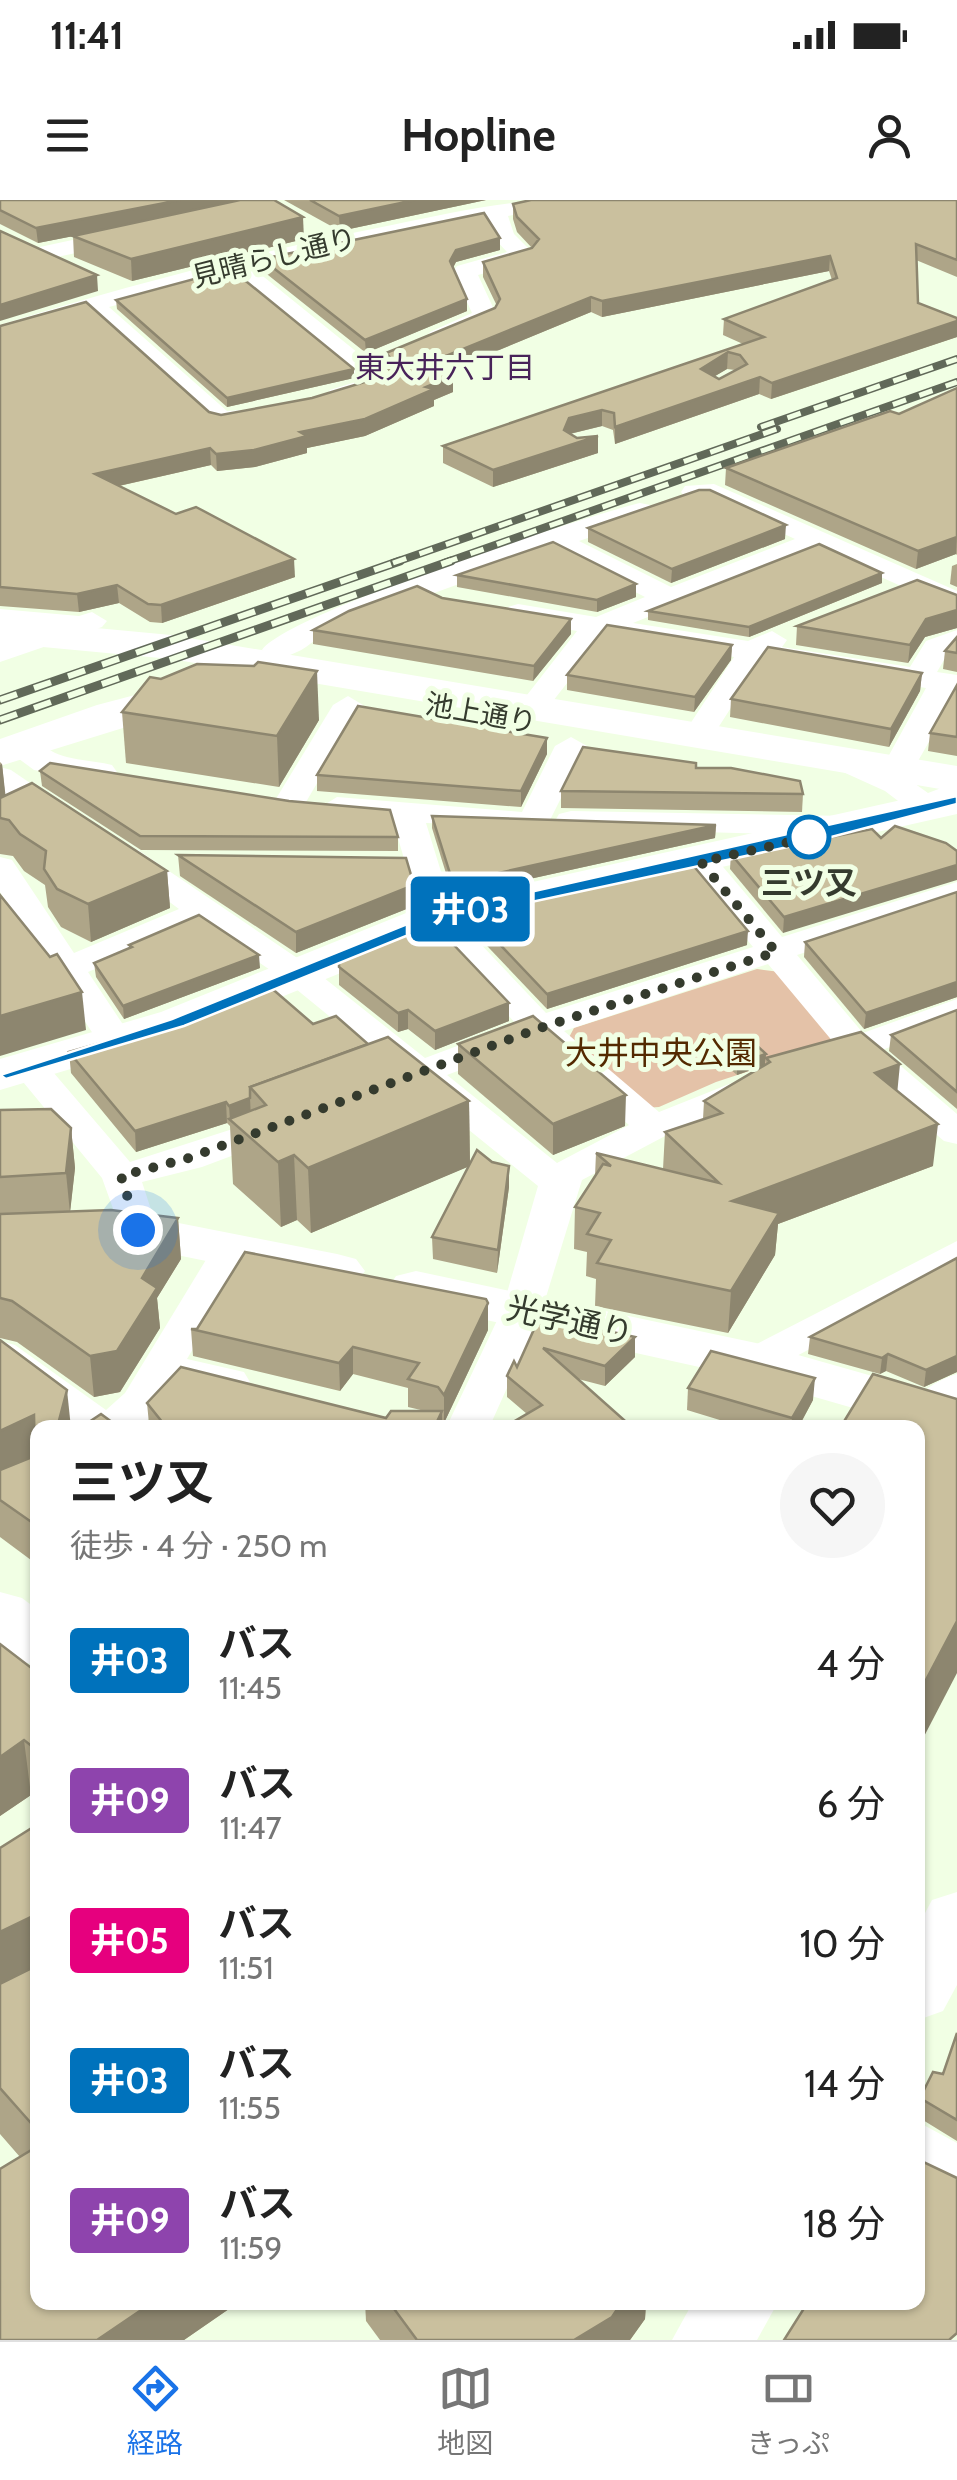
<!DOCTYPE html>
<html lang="ja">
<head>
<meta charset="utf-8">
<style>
  body { margin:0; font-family:Cabin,"Noto Sans JP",sans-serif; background:#f6f6f6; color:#222; height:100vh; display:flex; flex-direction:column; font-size:38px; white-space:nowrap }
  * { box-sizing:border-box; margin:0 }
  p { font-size:32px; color:#767676 }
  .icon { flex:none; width:55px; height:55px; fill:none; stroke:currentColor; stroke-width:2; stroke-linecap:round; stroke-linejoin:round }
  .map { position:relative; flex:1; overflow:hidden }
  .side { position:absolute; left:30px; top:1220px; width:895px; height:890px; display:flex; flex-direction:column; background:#fff; border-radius:20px; box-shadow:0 2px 8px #0004 }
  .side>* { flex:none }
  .badge { padding:0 20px; border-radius:8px; font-size:35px; line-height:65px }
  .you { position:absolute; width:50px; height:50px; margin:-25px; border:8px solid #fff; border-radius:50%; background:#1a73e8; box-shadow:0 0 0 15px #1a73e833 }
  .map>.badge { position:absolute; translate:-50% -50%; box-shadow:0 0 0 5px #fff }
  .round { display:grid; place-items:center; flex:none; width:105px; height:105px; border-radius:52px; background:#f6f6f6 }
  .summary { display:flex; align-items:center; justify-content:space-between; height:170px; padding:0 40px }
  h1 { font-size:48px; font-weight:700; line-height:75px }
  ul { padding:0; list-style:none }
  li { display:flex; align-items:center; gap:30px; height:140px; padding:0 40px }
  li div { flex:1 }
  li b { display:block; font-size:38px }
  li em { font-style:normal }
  li .badge { min-width:110px; font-weight:700; text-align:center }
  .status { display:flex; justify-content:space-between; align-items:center; height:70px; padding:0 50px; background:#fff; direction:ltr }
  .status svg { height:28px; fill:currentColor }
  header { display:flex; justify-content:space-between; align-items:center; height:130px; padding:0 40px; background:#fff; font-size:45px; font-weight:700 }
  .dock { display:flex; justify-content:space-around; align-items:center; height:140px; border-top:2px solid #e0e0e0; background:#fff; font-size:28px; color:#767676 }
  .dock a { display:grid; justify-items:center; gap:5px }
  .dock .selected { color:#1a73e8 }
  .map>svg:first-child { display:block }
</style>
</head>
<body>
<div class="status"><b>11:41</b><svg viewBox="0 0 49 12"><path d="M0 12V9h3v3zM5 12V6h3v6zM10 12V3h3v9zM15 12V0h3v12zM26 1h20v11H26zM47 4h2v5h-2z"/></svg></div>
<header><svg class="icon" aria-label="menu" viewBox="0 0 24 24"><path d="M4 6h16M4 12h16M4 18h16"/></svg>Hopline<svg class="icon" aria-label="person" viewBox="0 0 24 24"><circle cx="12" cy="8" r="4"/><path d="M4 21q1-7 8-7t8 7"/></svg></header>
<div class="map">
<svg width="957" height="2140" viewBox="0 0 957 2140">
  <rect width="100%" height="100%" fill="#f1ffe4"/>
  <path fill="#e4c2a8" d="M757,769L780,772L833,835L828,845L716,882L659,907L645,908L566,843L574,828Z"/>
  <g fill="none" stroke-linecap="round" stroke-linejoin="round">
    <g fill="#fff" fill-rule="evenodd">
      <path d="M564,0L561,5L508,16L514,34L535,55L531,60L478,75L497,116L439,144L427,137L430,132L472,113L453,71L457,66L507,52L492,36L487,20L254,69L394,182L390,187L339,203L326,195L330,190L362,180L232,74L109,107L227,211L272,208L276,213L272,218L212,226L88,114L0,140V125C129,85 259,51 392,25C451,13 504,0 564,0Z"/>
      <path d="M128,28L136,30V40L34,62L22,55L26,50Z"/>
      <path d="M714,284L957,391V411L818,349L633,423L748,441L772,431L787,440L782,447L910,467L926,441L957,430V449L948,453L937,472L957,475V493L914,568L904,576L928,593L957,582V604L925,616L914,613L885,591L832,567L827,560L843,551L883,566L926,488L761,461L716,531L705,533L690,524L734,457L604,436L553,501H531L527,495L577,431L508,419L503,413L508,407L518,404L596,417L645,397L553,350L321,434C308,448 296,454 277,459L262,450C287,414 582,317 640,303L650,305L654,311L650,317L579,341L671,387L795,339L710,300L685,298L681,292L685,286Z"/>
      <path d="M0,409L79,416L92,412L107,421L102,427L0,462V443L42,429L0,427Z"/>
      <path d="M348,496L363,505L306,602L301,609H279L274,602L333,505Z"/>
      <path d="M26,535L37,537C53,562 84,558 112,565L117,572L101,582L34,570L11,553L15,537Z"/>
      <path d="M571,537L587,546L546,628L426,623L455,717L546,813L753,747L689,669L684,662L689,655H713L782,737L957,682V703L797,755L863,833L957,799V822L882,850L957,914V944L944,941L851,862L820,872L807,869L802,861L807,853L834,843L768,764L564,831L659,912L752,875L765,878L770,886L765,894L667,935L582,980L542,1110L489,1228H446L502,1110L538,986L416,887L379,899L366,896L361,888L366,880L394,869L285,780L202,724L88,772L134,841L129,849H103L0,692V657L12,660L74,753L179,709L109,657L114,650H138L309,766L425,858L516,824L421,717L393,621L337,617L321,607L337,597L522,612L555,546ZM534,842L537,846L629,925L557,963L447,875Z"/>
      <path d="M0,567L11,570L80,617L75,624H53L0,591Z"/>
      <path d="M571,611L848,616L864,626L848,636L559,628L555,621L559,614Z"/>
      <path d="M28,855L41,858L130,962L282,913L295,916L301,924L295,932L202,967L142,982L158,1031L152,1039H124L102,978L10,866L15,858Z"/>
      <path d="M232,1037L246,1040L252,1049L187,1159L244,1172L250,1182L244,1192L229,1195L174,1182L156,1212L139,1228H73L0,1174V1141L15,1145L106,1210L125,1193L218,1040Z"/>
      <path d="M957,1041V1069L771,1170L756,1174L741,1170L735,1161L741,1152Z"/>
      <path d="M957,1174V1209L927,1225L912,1221L906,1211C917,1193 937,1180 957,1174Z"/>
      <path d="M918,1922L957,1943V1997L918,1975Z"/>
    </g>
    <g fill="#fff" fill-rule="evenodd">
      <path d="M0,419L171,435L957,566V614L452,728L195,832L0,890V859L161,812L421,707L946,590L171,459L0,443Z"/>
      <path d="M192,480L207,484L213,493L207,502L0,566V539L97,505Z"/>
      <path d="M138,1015L337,1054L356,1059L365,1071L356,1083L337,1088L138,1047L0,1052V1020Z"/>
      <path d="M416,1071L756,1143L957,1200V1238L749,1178L396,1100L388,1088L396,1076Z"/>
      <path d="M0,1392L22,1398L38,1410V1466L16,1460L0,1447Z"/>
      <path d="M957,1692V1785L943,1811L918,1820V1726L932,1700Z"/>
      <path d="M693,2102H778L757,2140H672Z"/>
    </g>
    <g stroke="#616959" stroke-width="8">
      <g id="rail-far1">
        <path d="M761,227L957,159"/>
        <path d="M393,363L777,229"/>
        <path d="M444,363L957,182"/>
      </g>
    </g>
    <g stroke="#616959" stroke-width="9">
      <g id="rail">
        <path d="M0,500L400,361"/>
        <path d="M0,520L451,361"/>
      </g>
    </g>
    <use href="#rail-far1" stroke="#f1ffe4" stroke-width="5" stroke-dasharray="14" stroke-linecap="butt"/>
    <use href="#rail" stroke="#f1ffe4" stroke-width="6" stroke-dasharray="18" stroke-linecap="butt"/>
  </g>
  <g fill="#aea588" fill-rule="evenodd">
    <path d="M0,0L304,39L132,81L74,57L73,36L38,43L0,24Z"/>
    <path d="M284,0H486L340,31Z"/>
    <path d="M957,0V77L916,60L918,103L957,118V137L771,199L759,194L615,244L613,230L602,226L570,234L577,238L598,236V253L493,287L443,263V246L743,144L723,135L724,119L832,80L829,71L602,117L591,112L446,172L453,192L434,200V206L365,236L307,248V253L255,267L217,271L211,265L119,286L295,377L162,423L150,422L119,403L79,412L0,406V126L209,212L221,215L312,198L391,174L387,169L386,153L495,108L497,106L483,77V62L532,48L517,32L513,19V4ZM727,169L735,170L719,179L715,176Z"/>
    <path d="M500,50L456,62L453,68L467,111L366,153L263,71L262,59Z"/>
    <path d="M116,100L354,178L227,207L117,109Z"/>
    <path d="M957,188V355L956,354L916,369L725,285L726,268L899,214Z"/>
    <path d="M588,328L785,339L671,383L588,342Z"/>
    <path d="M957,364V387L950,384L952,366Z"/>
    <path d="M882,373V383L749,437L648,420V411Z"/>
    <path d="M457,375L636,384V397L597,412L457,387Z"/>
    <path d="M957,395V428L925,437L908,463L796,445L797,426Z"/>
    <path d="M442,398L571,419V434L533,481L313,444V430Z"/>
    <path d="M957,437V472L943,469L945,451Z"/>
    <path d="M732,445L731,460L694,512L567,490V475Z"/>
    <path d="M922,473L920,491L889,547L730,517L731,499Z"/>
    <path d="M957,485V556L928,551L930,533Z"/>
    <path d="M122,512L319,520L279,587L126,563Z"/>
    <path d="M547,538V554L521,607L317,591V575Z"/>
    <path d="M0,562L2,564L5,595L167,671L170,708L91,742L61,727L48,707L45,685L24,671L13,656L0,654Z"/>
    <path d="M696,568L803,594L802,612L561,608V591Z"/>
    <path d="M40,571L398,637V651L141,650L42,586Z"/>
    <path d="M432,616L716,625L715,638L453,696L432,628Z"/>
    <path d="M881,638L783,733L730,669L731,654L816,640Z"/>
    <path d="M178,655L414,706L296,753L180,676Z"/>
    <path d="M957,692V797L864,829L804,757L805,742Z"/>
    <path d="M470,713L747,745L547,809L470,728Z"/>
    <path d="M129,745L260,768L124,819L96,777L94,763L129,748Z"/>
    <path d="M339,759L509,821L435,850L408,829L398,832L339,785Z"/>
    <path d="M957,810V909L889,851L891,835Z"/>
    <path d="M313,824L368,844L469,901L470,965L492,962L509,966V987L497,1073L433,1059L432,1037L469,966L311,1033L297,1020L281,1027L233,984L230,926L227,923L136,952L71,873L69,852Z"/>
    <path d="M458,844L625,926L553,955L458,874Z"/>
    <path d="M722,851L766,854L765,865L737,875L722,862Z"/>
    <path d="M766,858L897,892L933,966L778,1024L775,1055L728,1133L595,1106L596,1079L586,1076L587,1052L574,1049L575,1007L595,976L596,953L663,969L665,932L703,919L704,901L766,864Z"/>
    <path d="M0,910L71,928L75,968L70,1011L178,1018L181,1059L157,1098L160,1128L120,1192L94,1197L17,1142L0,1138Z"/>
    <path d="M957,1058V1172L924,1187L886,1171L880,1174L808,1154L810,1137Z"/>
    <path d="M488,1103V1130L444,1223L442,1220V1228H152L149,1224L147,1203L386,1218L425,1211L408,1207V1188L353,1174L340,1191L193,1156L191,1129Z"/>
    <path d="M540,1116L635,1157L605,1186L578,1179L633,1228L527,1214L507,1197V1176L517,1167Z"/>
    <path d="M0,1140L38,1228V1361L35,1363L0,1337Z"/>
    <path d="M688,1188L813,1200L798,1228H746L687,1210Z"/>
    <path d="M0,1444L38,1473V1600L31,1595L0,1616Z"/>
    <path d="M38,1624V2102H239L184,2140H0L20,1957L0,1934V1648Z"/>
    <path d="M957,1833V1941L918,1917L920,1898L943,1874Z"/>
    <path d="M365,2102H646L645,2119L630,2140H380L366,2121Z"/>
  </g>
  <g fill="#8d866f">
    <path d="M180,0H258L38,43L36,28Z"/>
    <path d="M415,0H486L340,31L339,16Z"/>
    <path d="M303,17L304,39L132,81L131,59Z"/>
    <path d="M500,38V50L456,62L450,73V61L456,50Z"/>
    <path d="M830,56L829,71L602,117V101Z"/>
    <path d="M97,75L98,91L0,121V105Z"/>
    <path d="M591,97V112L426,180V164Z"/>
    <path d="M467,99V111L366,153L365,140Z"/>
    <path d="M957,121V137L771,199L772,183Z"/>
    <path d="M728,152L727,169L700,185L701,169Z"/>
    <path d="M354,169V178L227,207V198Z"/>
    <path d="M453,176V192L434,200V206L365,236L307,248V253L255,267L217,271L216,254L300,232Z"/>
    <path d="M760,177L759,194L615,244V227Z"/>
    <path d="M602,210V226L569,234L564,247L598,236V253L493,287V270L564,230L569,218Z"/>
    <path d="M210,248L211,265L96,291L95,274Z"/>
    <path d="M786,325L785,339L671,383L672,369Z"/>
    <path d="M957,337L956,354L916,369L918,351Z"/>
    <path d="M294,359L295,377L162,423L161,405Z"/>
    <path d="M882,373V383L749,437V427Z"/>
    <path d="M636,384V397L597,412V400Z"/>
    <path d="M117,385L119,403L79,412L77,394Z"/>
    <path d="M957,410V428L925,437L908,463L910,445L926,419Z"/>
    <path d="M571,419V434L533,481L534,466Z"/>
    <path d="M732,445L731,460L694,512L695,497Z"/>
    <path d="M317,471L319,520L279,587L277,536Z"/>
    <path d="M922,473L920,491L889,547L891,529Z"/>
    <path d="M547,538V554L521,607V591Z"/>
    <path d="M2,564L6,600L0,604V565Z"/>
    <path d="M716,625L715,638L453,696V683Z"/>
    <path d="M957,665V680L783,733L784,717Z"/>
    <path d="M167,671L170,708L91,742L88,704Z"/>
    <path d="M414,685V706L296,753V732Z"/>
    <path d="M748,731L747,745L547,809V794Z"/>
    <path d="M259,755L260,768L124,819L123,806Z"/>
    <path d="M957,782V797L864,829L866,813Z"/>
    <path d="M82,792L86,830L0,856V816Z"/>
    <path d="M509,803V821L435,850V831Z"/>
    <path d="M408,810V829L398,832V813Z"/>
    <path d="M766,854L765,865L737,875V864Z"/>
    <path d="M900,864L896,905L875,873Z"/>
    <path d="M626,895L625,926L553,955V924Z"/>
    <path d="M250,898L251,919L230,920L229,906Z"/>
    <path d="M469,901L470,966L311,1033L308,968Z"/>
    <path d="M226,902L227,923L136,952L135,931Z"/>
    <path d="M938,924L933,966L778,1024L775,1055L728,1133L731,1091L732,1001Z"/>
    <path d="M71,928L75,968L70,1013L66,973Z"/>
    <path d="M294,955L297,1020L281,1027L278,962Z"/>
    <path d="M509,966V987L497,1073L498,1050Z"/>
    <path d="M178,1018L181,1059L157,1098L160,1128L120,1192L94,1197L90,1156L142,1078Z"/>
    <path d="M488,1103V1130L444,1223V1195Z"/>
    <path d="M635,1137V1157L605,1186V1166Z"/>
    <path d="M353,1147V1174L340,1191L339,1163Z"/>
    <path d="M888,1154L886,1171L880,1174L882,1158Z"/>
    <path d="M957,1156V1172L924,1187L926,1170Z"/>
    <path d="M815,1178L813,1200L798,1228H792V1218Z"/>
    <path d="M67,1190L71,1228H57Z"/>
    <path d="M442,1211V1228H434Z"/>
    <path d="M34,1215L38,1257L0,1275V1231Z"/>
    <path d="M34,1318L38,1348V1361L35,1363L30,1321Z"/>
    <path d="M957,1421V1473L918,1548V1495Z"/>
    <path d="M24,1540L31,1595L0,1616V1557Z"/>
    <path d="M31,1717L38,1772L0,1791V1732Z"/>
    <path d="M153,2102H239L184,2140H97Z"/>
    <path d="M622,2102H646L645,2119L630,2140H574Z"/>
  </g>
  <g fill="#cac09e" stroke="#8d866f" stroke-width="2.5" fill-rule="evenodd">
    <path d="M0,0H180L36,28L0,10Z"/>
    <path d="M240,0H274L303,17L131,59L73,36Z"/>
    <path d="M310,0H415L339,16Z"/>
    <path d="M531,0H957V60L916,44L918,103L957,118V121L772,183L760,177L615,227L614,213L602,210L569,218L564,230L577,238L598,236L493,270L443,246L764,137L724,119L837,78L830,56L602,101L591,97L426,164L453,176L426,187L434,189L365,219L300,232L307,236L254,250L216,254L210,248L95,274L176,314L196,307L294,359L161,405L148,404L117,385L77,394L0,387V126L86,102L209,212L221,215L312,198L391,174L397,165L386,153L495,108L500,99L483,62L532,48L539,39L517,17L513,4ZM728,152L740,155L747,164L719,179L701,169Z"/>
    <path d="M484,13L500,38L456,50L450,61L467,99L365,140L262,59Z"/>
    <path d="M0,31L97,75L0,105Z"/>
    <path d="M231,69L354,169L227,198L116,100Z"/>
    <path d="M957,188V337L918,351L726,268L890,211L899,214Z"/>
    <path d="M699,290H710L786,325L672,369L588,328Z"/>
    <path d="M553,342L636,384L597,400L457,375Z"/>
    <path d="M819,344L882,373L749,427L648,411Z"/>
    <path d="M917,380L957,395V410L926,419L910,445L797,426Z"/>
    <path d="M417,386L442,398L571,419L534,466L313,430L349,411Z"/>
    <path d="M607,425L732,445L695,497L567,475Z"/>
    <path d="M957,437V453L945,451Z"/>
    <path d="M768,447L922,473L891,529L731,499Z"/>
    <path d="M258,462L317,471L277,536L122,512L150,477L161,479L197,464L254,466Z"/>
    <path d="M957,485V537L930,533Z"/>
    <path d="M358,506L547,538L521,591L317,575Z"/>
    <path d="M583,547L696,563V568H731L800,581L803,594L561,591Z"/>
    <path d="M50,563L289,601L390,610L398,637L140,636L40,571Z"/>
    <path d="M32,583L167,671L88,704L57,689L44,669L46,651L20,634L9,620L0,618V598Z"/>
    <path d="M432,616L716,625L453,683Z"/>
    <path d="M895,626L946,643L957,651V665L784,717L731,654L815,635L816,640L872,629L881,638Z"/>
    <path d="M178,655L406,658L414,685L296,732Z"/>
    <path d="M692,664L748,731L547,794L470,713Z"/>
    <path d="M957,692V782L866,813L805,742Z"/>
    <path d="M0,695L50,757L57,754L82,792L0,816Z"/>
    <path d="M199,715L259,755L123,806L94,763L132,747L129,745Z"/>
    <path d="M432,722L509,803L435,831L408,810L398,813L339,767V759Z"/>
    <path d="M269,786L313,824L336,816L368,844L250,887V898L229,906L226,902L135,931L69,852L195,816Z"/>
    <path d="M957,810V892L891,835Z"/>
    <path d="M533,816L626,895L553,924L458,844Z"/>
    <path d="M861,832L900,864L875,873L938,924L732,1001L779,1013L731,1091L597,1063L611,1040L587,1034L600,1013L575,1007L603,964L611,966L596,953L719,983L665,932L722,913L704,901L770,862L766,858Z"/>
    <path d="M388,837L469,901L308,968L294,955L278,962L229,919L266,905L250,887Z"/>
    <path d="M752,841L766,854L737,864L722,851Z"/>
    <path d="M51,909L71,928L66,973L0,977V910Z"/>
    <path d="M477,950L492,962L509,966L498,1050L432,1037Z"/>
    <path d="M111,1010L178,1018L142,1078L157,1088L117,1151L90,1156L12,1101L0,1098V1014Z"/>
    <path d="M245,1052L486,1099L488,1103L444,1195L438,1187L408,1179L419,1163L353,1147L339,1163L191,1129H197Z"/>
    <path d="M957,1058V1156L926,1170L888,1154L882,1158L810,1137Z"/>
    <path d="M540,1116L635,1137L605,1166L543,1148L633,1228H503L542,1205L507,1176L514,1161L517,1167Z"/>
    <path d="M0,1140L67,1190L57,1228H38V1321L34,1318L30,1321L0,1300V1270L35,1256L34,1215L0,1231Z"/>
    <path d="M711,1151L815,1178L792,1218L688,1188Z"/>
    <path d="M181,1167L386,1218L391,1211H442L434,1228H167L147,1203Z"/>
    <path d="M873,1174L957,1199V1421L918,1495V1228H840Z"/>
    <path d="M101,1214L120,1228H80Z"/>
    <path d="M713,1222L719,1228H701Z"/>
    <path d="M0,1444L38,1473V1551L24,1540L0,1557Z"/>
    <path d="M38,1624V1931L0,1888V1784L34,1767L31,1717L0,1732V1648Z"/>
    <path d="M957,1833V1920L920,1898L933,1872L943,1874Z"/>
    <path d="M38,1946V2102H153L97,2140H0V1969Z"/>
    <path d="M918,1952L919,1960L957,1978V2133L949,2140H784L808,2102H918Z"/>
    <path d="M389,2102H622L612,2117L574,2140H417Z"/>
  </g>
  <path fill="#0072bc" stroke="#fff" stroke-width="2.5" d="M957,596V604L816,641L443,721L184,826L6,879L0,875L172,819L432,714Z"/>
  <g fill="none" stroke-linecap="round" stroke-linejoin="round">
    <path stroke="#353b2e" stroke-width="10" stroke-dasharray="0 18" d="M138,1030L121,976L189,958L540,828L776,752L701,662L816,636L809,637"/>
  </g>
  <circle fill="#fff" stroke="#0072bc" stroke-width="5" cx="809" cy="637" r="20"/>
  <g text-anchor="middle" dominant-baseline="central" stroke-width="10" stroke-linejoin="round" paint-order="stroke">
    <g font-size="28" fill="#353b2e" stroke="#f1ffe4">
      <text transform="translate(274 57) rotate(-14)">見晴らし通り</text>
      <text transform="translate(481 513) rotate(10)">池上通り</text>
    </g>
    <g font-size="30" fill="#482359" stroke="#f1ffe4">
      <text x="445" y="167">東大井六丁目</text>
    </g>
    <g font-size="32" font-weight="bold" fill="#353b2e" stroke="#f1ffe4">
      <text x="809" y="682">三ツ又</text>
    </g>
    <g font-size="32" fill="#532900" stroke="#f1ffe4">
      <text x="661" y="852">大井中央公園</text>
    </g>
    <g font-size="32" fill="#353b2e" stroke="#f1ffe4">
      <text transform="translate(570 1120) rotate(12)">光学通り</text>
    </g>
  </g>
</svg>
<div class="you" style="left:138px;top:1030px"></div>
<b class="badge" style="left:470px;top:709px;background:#0072bc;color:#fff">井03</b>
<section class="side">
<div class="summary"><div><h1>三ツ又</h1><p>徒歩 · 4 分 · 250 m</p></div><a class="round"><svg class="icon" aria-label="heart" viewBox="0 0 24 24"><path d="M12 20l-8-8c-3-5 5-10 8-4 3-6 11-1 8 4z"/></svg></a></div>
<ul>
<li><span class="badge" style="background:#0072bc;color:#fff">井03</span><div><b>バス</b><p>11:45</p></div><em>4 分</em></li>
<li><span class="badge" style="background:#8e44ad;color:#fff">井09</span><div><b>バス</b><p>11:47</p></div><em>6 分</em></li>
<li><span class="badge" style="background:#e6007e;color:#fff">井05</span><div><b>バス</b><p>11:51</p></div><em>10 分</em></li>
<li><span class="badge" style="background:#0072bc;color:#fff">井03</span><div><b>バス</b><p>11:55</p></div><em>14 分</em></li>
<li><span class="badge" style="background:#8e44ad;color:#fff">井09</span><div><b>バス</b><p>11:59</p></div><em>18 分</em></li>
</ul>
</section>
</div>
<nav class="dock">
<a class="selected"><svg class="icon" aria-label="directions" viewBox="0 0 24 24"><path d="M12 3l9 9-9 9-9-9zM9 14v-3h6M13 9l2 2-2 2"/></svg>経路</a>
<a><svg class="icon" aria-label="map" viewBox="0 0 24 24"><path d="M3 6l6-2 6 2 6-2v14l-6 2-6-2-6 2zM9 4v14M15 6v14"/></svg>地図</a>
<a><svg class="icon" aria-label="tickets" viewBox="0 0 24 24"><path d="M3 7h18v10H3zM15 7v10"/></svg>きっぷ</a>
</nav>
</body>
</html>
